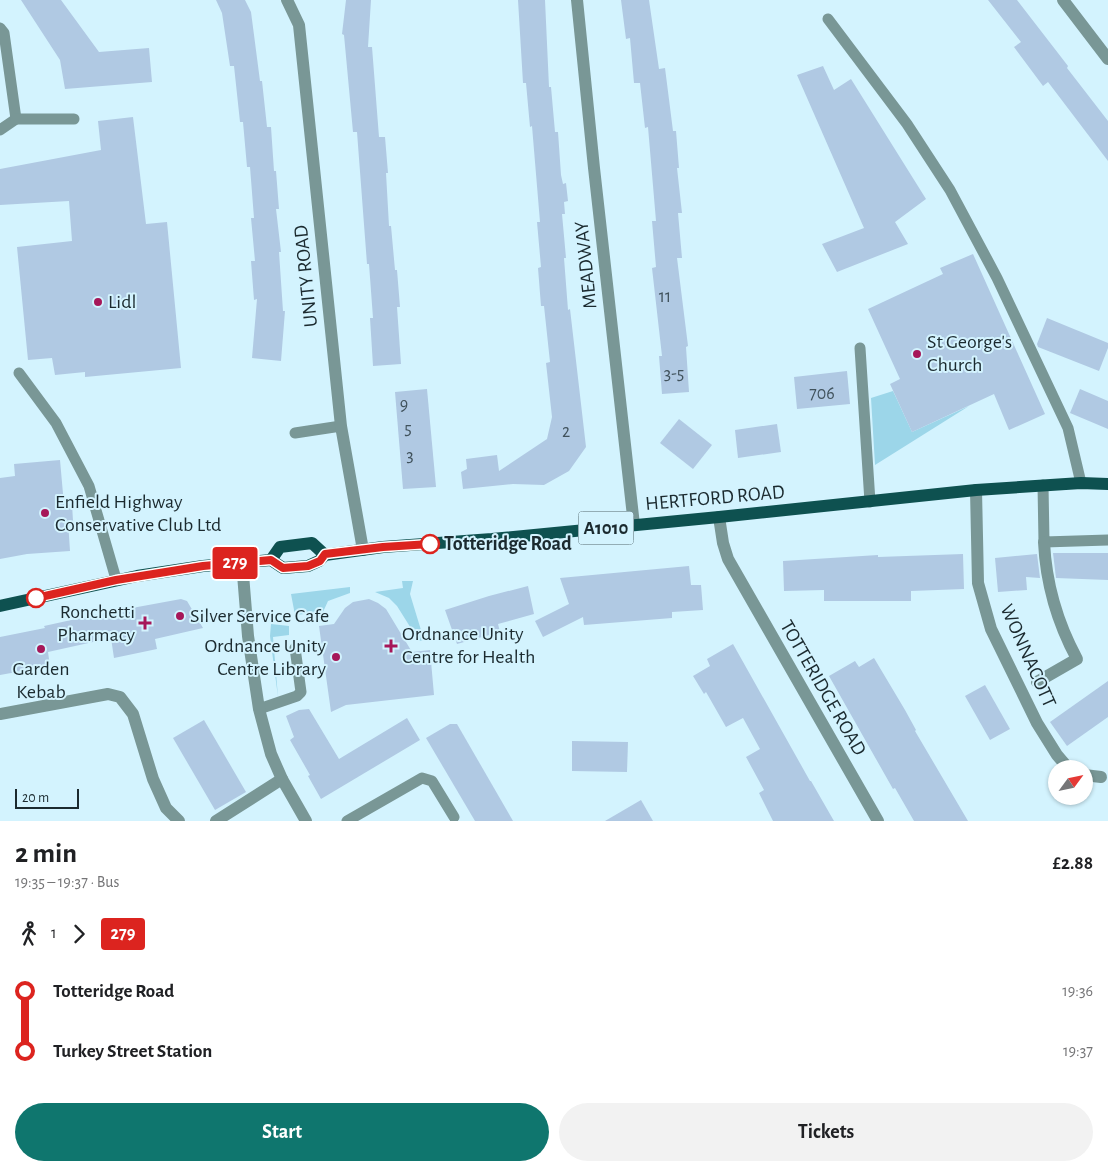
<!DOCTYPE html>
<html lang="en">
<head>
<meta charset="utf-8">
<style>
  body { margin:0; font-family:"Alegreya Sans",sans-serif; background:#f2f2f2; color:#202124; height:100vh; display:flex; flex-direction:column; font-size:19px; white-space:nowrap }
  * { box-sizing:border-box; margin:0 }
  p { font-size:16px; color:#757577 }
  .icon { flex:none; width:28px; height:28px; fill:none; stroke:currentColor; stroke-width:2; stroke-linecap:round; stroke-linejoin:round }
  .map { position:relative; height:821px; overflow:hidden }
  .drawer { display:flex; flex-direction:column; background:#fff; flex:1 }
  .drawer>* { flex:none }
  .badge { padding:0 10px; border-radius:4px; font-size:18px; line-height:32px }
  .needle { width:32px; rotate:57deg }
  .controls { position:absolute; left:1048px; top:760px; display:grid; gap:10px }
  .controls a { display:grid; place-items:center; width:45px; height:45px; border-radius:50%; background:#fff; box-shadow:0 1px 4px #0004; font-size:25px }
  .scale { position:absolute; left:15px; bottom:12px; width:64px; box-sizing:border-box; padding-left:5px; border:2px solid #1b2a2f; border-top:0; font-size:14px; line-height:18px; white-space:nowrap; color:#1b2a2f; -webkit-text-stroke:4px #d3f3fe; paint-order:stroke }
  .map>.badge { position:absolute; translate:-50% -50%; box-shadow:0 0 0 2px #fff }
  .legs { display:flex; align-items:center; gap:8px; height:55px; padding:0 15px; font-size:16px }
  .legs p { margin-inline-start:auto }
  .head { display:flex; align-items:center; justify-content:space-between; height:85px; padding:0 15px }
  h1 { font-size:28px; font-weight:600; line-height:38px }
  .action { display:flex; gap:10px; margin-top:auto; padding:10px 15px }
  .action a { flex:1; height:58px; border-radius:30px; background:#0f766e; color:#fff; font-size:20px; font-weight:600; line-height:58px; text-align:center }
  .action a+a { background:#f2f2f2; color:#202124 }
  ul { padding:0 15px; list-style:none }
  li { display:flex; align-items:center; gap:18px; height:60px; font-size:19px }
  li i { display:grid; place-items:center; width:8px; height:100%; margin:0 6px; background:currentColor }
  li i::after { content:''; width:12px; height:12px; margin:-6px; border:4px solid; border-radius:50%; background:#fff }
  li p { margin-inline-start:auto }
  li:first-child i { background:linear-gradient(#0000 50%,currentColor 0) }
  li:last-child i { background:linear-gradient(currentColor 50%,#0000 0) }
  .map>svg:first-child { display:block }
</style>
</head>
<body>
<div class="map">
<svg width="1108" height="821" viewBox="0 0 1108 821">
  <rect width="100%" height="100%" fill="#d3f3fe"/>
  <g fill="#9cd6e9">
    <path d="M893,391L912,432L969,406L875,465L871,398Z"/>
    <path d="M402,581H413L410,594L424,640L419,641L397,606L389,598L375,592L403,588Z"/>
    <path d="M350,587V593L328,601L323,612L295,615L291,594Z"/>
    <path d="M271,624L289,626V635L273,637L278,697L270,636Z"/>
  </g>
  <g fill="#b0c9e3">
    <path d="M21,0H61L99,52L149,48L152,82L65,89L60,60Z"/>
    <path d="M216,0H245L251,12L260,81H262L267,127H271L274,171H276L279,209H276L281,252H279L283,311H285L281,361L252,358L257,299L254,300L251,261H255L251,218H254L250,167H247L243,122H240L234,66H230L222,13Z"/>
    <path d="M346,0H371L368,47H372L379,137H385L388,173H386L389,226H391L395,270H397L400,307H397L401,364L373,366L370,318H373L369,264H367L357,132H353L344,35L342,34Z"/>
    <path d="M518,0H545L549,87H551L555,132H558L561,175L563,184L566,183L568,201L564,202L565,214H562L566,258H564L568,310L570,309L586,447L569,471L544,485L513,484L463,489L461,472L467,469L466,459L497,455L499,471L547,439L552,417L546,363L550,362L544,306H541L538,268L541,267L537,222H540L532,126L530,127L526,83H523Z"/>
    <path d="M621,0H649L659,69L665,68L673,131H676L679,168H677L682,213H678L682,258H677L688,346L686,347L689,392L662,394L659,356H662L652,268L656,267L652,221H656L648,127L645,128L640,83H634L630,38L626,39Z"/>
    <path d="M988,0H1017L1068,66L1067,68L1108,121V161L1048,82L1043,86L1014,47L1021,42Z"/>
    <path d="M823,66L834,90L851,79L926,199L895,222L908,244L837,272L822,244L864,228L797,75Z"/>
    <path d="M133,117L146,224L167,222L181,368L85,377V372L55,375L52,358L28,360L17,247L72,241L69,201L0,205V169L101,150L98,121Z"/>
    <path d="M973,254L1045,414L1009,430L994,394L912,432L890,384L900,379L868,309L943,274L940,268Z"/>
    <path d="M1047,318L1108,343V348L1099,371L1038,347L1037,344Z"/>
    <path d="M847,371L850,404L797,409L794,377Z"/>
    <path d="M427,389L436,487L403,489L395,392Z"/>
    <path d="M1080,389L1108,401V429L1070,413Z"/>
    <path d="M679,419L712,445L693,469L660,443Z"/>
    <path d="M777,424L781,452L738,458L735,430Z"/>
    <path d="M60,460L64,505L72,504L73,521H68L70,551L27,554L0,559V478L15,476L14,464Z"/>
    <path d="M1053,553H1108V580L1056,578Z"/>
    <path d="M963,554L964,589L911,591V601H824V590L784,591L783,561L878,555V557Z"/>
    <path d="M1037,554L1040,578L1026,577L1027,590L998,592L995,558Z"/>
    <path d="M689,566L691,585H701L703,610L672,612V618L584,625L583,617L543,637L535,621L569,604L560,578Z"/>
    <path d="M528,586L534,614L498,624L500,632L457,644L445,610L489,596Z"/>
    <path d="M181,599L187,601L203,628L155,639L157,649L114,658L111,638L48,652L50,666L0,675V637L45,628L44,626L94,615Z"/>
    <path d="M369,599L378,603L386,609L412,652L430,650L434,695L346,705L331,712L319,626L334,624L345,608L353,602Z"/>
    <path d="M733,644L810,781H811L834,821H773L759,793L764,790L746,757L760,749L743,718L726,727L706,692L704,694L693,676L710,666L707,659Z"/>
    <path d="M874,658L905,710L916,730L915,731L968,821H914L895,788L893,789L829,676L855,661L859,667Z"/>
    <path d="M1108,681V717L1067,746L1050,722Z"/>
    <path d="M985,685L1010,729L990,740L965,696Z"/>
    <path d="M309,709L339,759L407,718L420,740L321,799L308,776L310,775L290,740L294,737L286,716L299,710Z"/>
    <path d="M204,720L246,792L215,810L173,738Z"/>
    <path d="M450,724H457L513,821H475L426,738Z"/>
    <path d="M572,741L628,742L627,772L572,771Z"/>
    <path d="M641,800L653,821H605Z"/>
  </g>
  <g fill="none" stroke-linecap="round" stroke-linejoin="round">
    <g stroke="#799796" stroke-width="11">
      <path d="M828,19L907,124L950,190L997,278L1068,428L1081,483"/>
      <path d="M0,28L4,33L16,119L0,130"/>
      <path d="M16,119H74"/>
      <path d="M860,348L870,502"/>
      <path d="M19,373L56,423L89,486L116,579"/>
      <path d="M295,433L341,426"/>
      <path d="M1043,485L1044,542L1108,540"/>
      <path d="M259,709L297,696L301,692L295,648"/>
      <path d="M347,821L422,778L432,781L454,817"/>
    </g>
    <g stroke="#799796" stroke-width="12">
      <path d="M287,0L299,25L341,426L363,550"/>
      <path d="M577,0L594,168L634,525"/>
      <path d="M1063,0L1108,59"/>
      <path d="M976,490L978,583L991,629L1037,723L1057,755L1069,769"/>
      <path d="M719,517L723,543L728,559L878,821"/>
      <path d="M1037,682L1077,659C1057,622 1046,584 1044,542"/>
      <path d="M0,714L108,694L120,697L133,714L153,779L166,808L179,821"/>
      <path d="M1084,775L1101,777"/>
      <path d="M216,821L282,779"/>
    </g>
    <path stroke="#799796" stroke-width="12" d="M242,562L248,636L259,709L271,754L282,779L306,821"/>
    <g stroke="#0e5150" stroke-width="12">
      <path d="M271,560L280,547L312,543L325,555"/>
      <path d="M0,606L137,576L203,566L271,560L283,568L308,566L319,561L325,555L383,547L492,539L719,517L976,490L1081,483L1108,484"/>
    </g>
  </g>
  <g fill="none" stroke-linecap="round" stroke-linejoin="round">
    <g stroke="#fff" stroke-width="11">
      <path id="line-1" d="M36,598L116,580L203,566L271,560L283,568L308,566L320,561L325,554L383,547L430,544"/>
    </g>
    <use href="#line-1" stroke="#dc241f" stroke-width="8"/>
  </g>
  <g fill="#a61759" stroke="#d3f3fe" stroke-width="2">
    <circle cx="98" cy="302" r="5"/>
    <circle cx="917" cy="354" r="5"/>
    <circle cx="45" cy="513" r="5"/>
    <circle cx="180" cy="616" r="5"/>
    <path d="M142.5 615.5h5v5h5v5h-5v5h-5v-5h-5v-5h5z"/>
    <path d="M388.5 638.5h5v5h5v5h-5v5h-5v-5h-5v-5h5z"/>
    <circle cx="41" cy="649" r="5"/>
    <circle cx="336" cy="657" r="5"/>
  </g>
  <g fill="#fff" stroke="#dc241f" stroke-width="2.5">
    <circle cx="430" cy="544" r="9"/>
    <circle cx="36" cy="598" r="9"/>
  </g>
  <g text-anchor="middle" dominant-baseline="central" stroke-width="4" stroke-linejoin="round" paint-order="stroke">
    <g font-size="18" fill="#40525c">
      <text x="665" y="297">11</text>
      <text x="674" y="374">3-5</text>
      <text x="822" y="394">706</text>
      <text x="404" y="405">9</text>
      <text x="408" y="429">5</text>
      <text x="566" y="432">2</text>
      <text x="410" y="456">3</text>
    </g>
    <rect fill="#d3f3fe" stroke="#52666d" stroke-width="1" x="578.5" y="511.5" width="55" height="33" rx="4"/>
    <g font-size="19" font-weight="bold" fill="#1b2a2f">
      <text x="606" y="528">A1010</text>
    </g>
    <g font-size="20" fill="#1b2a2f" stroke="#d3f3fe">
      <text transform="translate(586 265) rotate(-96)">MEADWAY</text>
      <text transform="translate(306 276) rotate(-96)">UNITY ROAD</text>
      <text transform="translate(715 498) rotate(-5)">HERTFORD ROAD</text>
      <text transform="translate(1028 656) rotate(66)">WONNACOTT</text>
      <text transform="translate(823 688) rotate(60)">TOTTERIDGE ROAD</text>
    </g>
    <g font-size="20" fill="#1b2a2f" stroke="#d3f3fe" text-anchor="start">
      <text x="108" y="302">Lidl</text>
      <text x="927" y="342">St George's<tspan x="927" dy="23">Church</tspan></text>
      <text x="55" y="502">Enfield Highway<tspan x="55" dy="23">Conservative Club Ltd</tspan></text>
      <text x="135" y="612" text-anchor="end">Ronchetti<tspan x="135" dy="23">Pharmacy</tspan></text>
      <text x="190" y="616">Silver Service Cafe</text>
      <text x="402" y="634">Ordnance Unity<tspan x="402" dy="23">Centre for Health</tspan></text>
      <text x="326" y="646" text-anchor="end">Ordnance Unity<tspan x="326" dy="23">Centre Library</tspan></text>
      <text x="41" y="669" text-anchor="middle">Garden<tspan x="41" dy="23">Kebab</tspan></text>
    </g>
    <g font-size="20" font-weight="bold" fill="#1b2a2f" stroke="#d3f3fe" text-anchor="start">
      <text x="444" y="544">Totteridge Road</text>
    </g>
  </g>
</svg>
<div class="controls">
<a><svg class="needle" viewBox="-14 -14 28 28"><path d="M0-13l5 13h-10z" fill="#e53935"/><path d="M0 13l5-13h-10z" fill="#757577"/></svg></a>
</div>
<div class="scale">20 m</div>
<b class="badge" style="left:235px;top:563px;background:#dc241f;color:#fff">279</b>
</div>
<section class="drawer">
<div class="head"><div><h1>2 min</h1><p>19:35 – 19:37 · Bus</p></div><b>£2.88</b></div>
<div class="legs"><svg class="icon" aria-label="walk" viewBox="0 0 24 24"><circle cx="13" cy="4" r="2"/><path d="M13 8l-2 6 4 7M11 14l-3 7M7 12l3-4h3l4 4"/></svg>1<svg class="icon" aria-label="forward" viewBox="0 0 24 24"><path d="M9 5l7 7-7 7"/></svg><b class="badge" style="background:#dc241f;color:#fff">279</b></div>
<ul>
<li><i style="color:#dc241f"></i><b>Totteridge Road</b><p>19:36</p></li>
<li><i style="color:#dc241f"></i><b>Turkey Street Station</b><p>19:37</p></li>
</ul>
<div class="action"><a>Start</a><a>Tickets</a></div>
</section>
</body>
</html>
